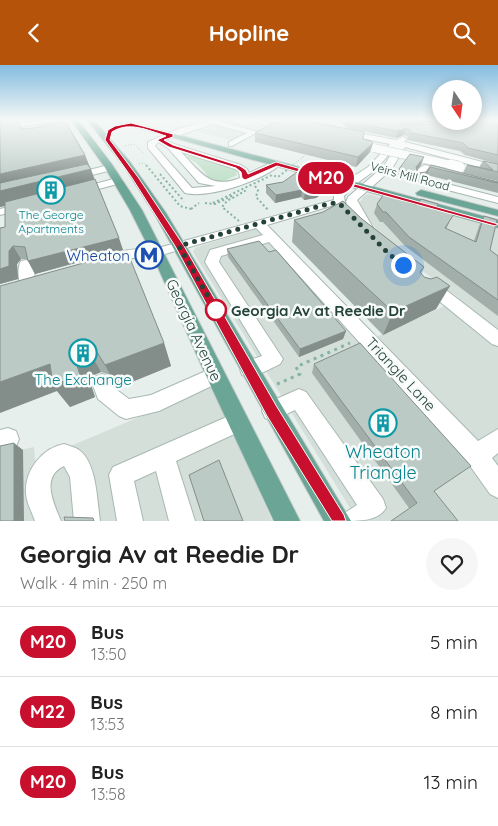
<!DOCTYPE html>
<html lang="en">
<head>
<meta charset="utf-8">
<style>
  body { margin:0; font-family:Quicksand,sans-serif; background:#f6f6f6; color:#222; height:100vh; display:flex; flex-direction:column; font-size:19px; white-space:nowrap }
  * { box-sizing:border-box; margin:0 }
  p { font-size:16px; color:#767676 }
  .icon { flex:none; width:28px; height:28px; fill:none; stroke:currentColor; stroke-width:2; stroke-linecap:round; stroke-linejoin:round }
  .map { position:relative; height:456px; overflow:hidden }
  .panel { display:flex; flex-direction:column; background:#fff; flex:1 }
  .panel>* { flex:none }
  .badge { padding:0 10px; border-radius:16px; font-size:18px; line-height:32px }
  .needle { width:32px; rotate:167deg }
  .fabs { position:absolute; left:432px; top:15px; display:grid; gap:10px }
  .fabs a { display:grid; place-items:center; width:50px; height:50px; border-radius:50%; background:#fff; box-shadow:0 2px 12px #0003; font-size:25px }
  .you { position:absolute; width:25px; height:25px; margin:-12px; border:4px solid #fff; border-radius:50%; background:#1a73e8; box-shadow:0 0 0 8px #1a73e833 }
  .map>.badge { position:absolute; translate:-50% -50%; box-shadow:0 0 0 2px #fff }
  .round { display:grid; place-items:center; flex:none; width:52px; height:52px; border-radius:26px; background:#f6f6f6 }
  .overview { display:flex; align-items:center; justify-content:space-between; height:85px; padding:0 20px }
  h1 { font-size:24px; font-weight:700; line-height:38px }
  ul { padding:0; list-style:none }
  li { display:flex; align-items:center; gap:15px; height:70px; padding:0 20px; border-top:1px solid #e0e0e0 }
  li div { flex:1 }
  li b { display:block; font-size:19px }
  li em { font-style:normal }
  li .badge { min-width:55px; font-weight:700; text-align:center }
  header { display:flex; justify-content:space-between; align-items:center; height:65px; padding:0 20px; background:#b45309; color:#fff; font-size:22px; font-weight:700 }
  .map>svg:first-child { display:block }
</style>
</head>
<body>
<header><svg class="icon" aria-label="back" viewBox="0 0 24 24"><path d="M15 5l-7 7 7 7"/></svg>Hopline<svg class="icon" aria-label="search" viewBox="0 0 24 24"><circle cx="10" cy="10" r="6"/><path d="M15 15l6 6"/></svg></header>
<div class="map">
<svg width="498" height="456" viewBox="0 0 498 456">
  <rect width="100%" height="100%" fill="#e6efeb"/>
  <g fill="#d4dfda">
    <path d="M226,55L265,63L239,77L198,67Z"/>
    <path d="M368,129L498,164V456H358L193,187L195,183L203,180L258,163L376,272L460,234L389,181L358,140L364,131Z"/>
    <path d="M213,321L272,456H0V389L34,382L35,396Z"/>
  </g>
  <path fill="#bfe0c8" d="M190,91L232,103L236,105L237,110L222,117L209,114C204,104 196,96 185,92Z"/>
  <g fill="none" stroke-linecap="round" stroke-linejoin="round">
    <g stroke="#a8b8b2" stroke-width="2">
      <g id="minor">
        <path d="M41,55H61L0,65V61Z"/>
        <path d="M210,55H222L221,57L258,67L232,81H229V77L247,68L213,59L165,75L174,79L241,100L247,104L249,108L273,97L276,96L281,99C264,115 209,134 185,128L148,83V77L178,64ZM158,77L168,83L199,118L216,121L192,123L155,81ZM181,87L235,104L239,107L240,113C210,125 200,107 181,87Z"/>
        <path d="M249,55H260L282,63L278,65Z"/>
        <path d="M317,55H324L319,63H313L312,61Z"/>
        <path d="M341,65L396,75L403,72L407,74L404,77L409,78L498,101V107L405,82L391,105L357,135L376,168L374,171H366L351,147H343L337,142L331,141L267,160L478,376L498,364V388L492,393L498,401V433L490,429L468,398L269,177L221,191L219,197L283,294L280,299C269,304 254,314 242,310L240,304L242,298L262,291L205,197L210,185L263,170L256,163L158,191H143L109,198L102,194C109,185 146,183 158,183L334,135V131L345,117L368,102L390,79L341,69ZM395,83L384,101L348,132L346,137L347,139L345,138L344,131L353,121L374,106Z"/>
        <path d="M109,100L114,103L112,105L72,115L67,112L69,110Z"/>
        <path d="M425,100L451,107L453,109L448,112L427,106L421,114H415C412,110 420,101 425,100Z"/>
        <path d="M117,113L121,114V118L80,129L75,126L76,124Z"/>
        <path d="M440,117L498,132V138L436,122L435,120Z"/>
        <path d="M24,138L28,139L30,141L28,143L0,150V144Z"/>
        <path d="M26,195L31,196C35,202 36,216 32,223H22C18,216 17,202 21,196Z"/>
        <path d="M428,214L433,215L498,265V281L492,279L423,223L421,219L423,215Z"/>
        <path d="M215,302L222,304L224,310L222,316L159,346L126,354L119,351L98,334L92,318L95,312L102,309L109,312L113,322L129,334L151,330Z"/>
        <path d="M299,324L306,327L383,434L386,443C378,456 360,456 342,456L346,447L357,440L295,345L272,356L265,353L262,346L265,339Z"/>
        <path d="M238,347L245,350L248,357L245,364L176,396L195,456H169L156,406L134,416L143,456H117L109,410L113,402Z"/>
        <path d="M8,363L16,366L19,374L16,382L0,387V365Z"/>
        <path d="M64,379C69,381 75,382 79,385C97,398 97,436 100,456H74L70,412L64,401C40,412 54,439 61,456H35C32,447 27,439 26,429C24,406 42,383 64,379Z"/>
      </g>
    </g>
    <g stroke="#c2cac8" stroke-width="2">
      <g id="major">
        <path d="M71,55H78L111,98L142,145L300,456H274L208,315L151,187L130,145L104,101Z"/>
        <path d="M87,55H94L130,97L166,148L351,456H324L154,148L124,101Z"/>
        <path d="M110,55H122L498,155V163Z"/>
        <path d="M421,125L498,145V151L417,130L416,128Z"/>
      </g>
    </g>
    <g stroke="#86b3a5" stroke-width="1" stroke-dasharray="1 2" stroke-linecap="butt">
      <path d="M125,81L134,79L144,89"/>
      <path d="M139,99L144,98L147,101"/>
    </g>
    <g stroke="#86b3a5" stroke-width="2" stroke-dasharray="2 2.5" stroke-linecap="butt">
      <path d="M146,100L180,141L191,144"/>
      <path d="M160,109L184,136"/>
      <path d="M255,121L258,125L256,132L269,146"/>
      <path d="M205,138L215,139L234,130"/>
      <path d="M191,144L199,138"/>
      <path d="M239,156L222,142L227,136L245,126H243"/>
    </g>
    <path stroke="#86b3a5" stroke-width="3" stroke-dasharray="3 4.5" stroke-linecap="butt" d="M277,319L300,309L296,302L350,278"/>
    <use href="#minor" fill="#fff" fill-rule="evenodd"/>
    <use href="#major" fill="#6aa596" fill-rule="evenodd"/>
    <g stroke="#a8b8b2" stroke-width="9" stroke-linecap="butt">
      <path id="minor-bridge-far1" d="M374,83L456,101"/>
    </g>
    <g stroke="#a8b8b2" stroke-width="12" stroke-linecap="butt">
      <path id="minor-bridge" d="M451,100L459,102"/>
    </g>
    <path stroke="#86b3a5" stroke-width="1" stroke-dasharray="1 2" stroke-linecap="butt" d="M291,101L306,90"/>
    <path stroke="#86b3a5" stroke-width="2" stroke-dasharray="2 2.5" stroke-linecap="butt" d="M213,138L272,110L278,112L293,100"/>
    <use href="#minor-bridge-far1" stroke="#fff" stroke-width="8"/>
    <use href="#minor-bridge" stroke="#fff" stroke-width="11"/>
  </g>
  <g fill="#a1aea9">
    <path d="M0,55L85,90L123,185L35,209L27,194H21L17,199L18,214L0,219V163L5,162V141L0,142Z"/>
    <path d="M337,55H441L452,56L403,60L404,61L498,55V99L465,90L460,86L408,75V72L404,70L396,73L347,63Z"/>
    <path d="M255,68L363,74L373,78L370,87L356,102L255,77Z"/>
    <path d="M483,96L498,99V116L463,108L467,100L479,102Z"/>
    <path d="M421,100L417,105L418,108L426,107L431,100L498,117V128L427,110L422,118L397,112L399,104Z"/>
    <path d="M334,115L332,122L316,133L304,135L301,132L275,138L266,128V120Z"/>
    <path d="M377,139L417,140L436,144L449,158L446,164L474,176L479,161L484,151L490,185L498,191V251L405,181L383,157H380L374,148Z"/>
    <path d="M362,154L424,202L421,208L436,244L383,270L292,177L294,155Z"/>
    <path d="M227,184L269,187L346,266L343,274L299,292L228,192Z"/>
    <path d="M0,221L164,278L171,301L117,323L110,310L101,307L94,310L90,317L95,332L70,342L57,326Z"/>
    <path d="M314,299L435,426L409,443L312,308Z"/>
  </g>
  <g fill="#838d89">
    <path d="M402,55H441V56H452L402,60L398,58Z"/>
    <path d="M406,63L404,70L396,73L398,66Z"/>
    <path d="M373,78L370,87L356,102L358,92Z"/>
    <path d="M85,90L90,103L0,124V109Z"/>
    <path d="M424,92L421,100L414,108L416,102Z"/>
    <path d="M430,102L427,110L422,118L425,110Z"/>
    <path d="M91,104L95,117L0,142V126Z"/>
    <path d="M334,115L332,122L316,133L304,135L305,128Z"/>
    <path d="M302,125L301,132L275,138L276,130Z"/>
    <path d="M119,173L123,185L35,209L28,196Z"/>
    <path d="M13,181L21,194L17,199L18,214L0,219V204L9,186Z"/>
    <path d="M450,221L436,244L383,270L393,247Z"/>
    <path d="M346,266L343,274L299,292L300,284Z"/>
    <path d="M164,278L171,301L117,323L105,300Z"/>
    <path d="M88,284L101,307L94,310L90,317L95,332L70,342L57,326L0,348V317L50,299L75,294L80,287Z"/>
    <path d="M14,378L23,385L24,456H14Z"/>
  </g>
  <g fill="#bbcac4" stroke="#838d89">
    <path d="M0,55H17L21,64L34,63L65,56L85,90L0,109Z"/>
    <path d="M284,55H302L364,67L363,74L371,76L373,78L358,92L255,68L274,57L279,58L283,56Z"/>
    <path d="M346,55H402L398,58L404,61L487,55H498V90L468,83L463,78L411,68L410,65L406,63L398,66L348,57Z"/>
    <path d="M410,89L424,92L416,102L418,108L426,107L431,100L498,117V118L430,102L425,110L399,104Z"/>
    <path d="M483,96L498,99V107L467,100L493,105Z"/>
    <path d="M87,99L91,104L0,126V118Z"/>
    <path d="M300,105L334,115L317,125L305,128L302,125L276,130L266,120L283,117Z"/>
    <path d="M95,114L119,173L28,196L25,182L13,181L9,186V201L0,204V163L5,162V137Z"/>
    <path d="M384,129L417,140L421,134L438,139L436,144L454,149L445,163L476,177L484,151L497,155L490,185L498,191V235L409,172L386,147H383L377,139Z"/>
    <path d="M343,136L362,154L424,202L420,207L424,212L431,214L437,212L450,221L393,247L294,155L323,147Z"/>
    <path d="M259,176L269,187L276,185L346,266L300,284L227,184Z"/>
    <path d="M127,186L164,278L105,300L97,287L88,284L80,287L75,294L80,310L53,320L50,299L0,317V221Z"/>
    <path d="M360,278L471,401L434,426L458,456H391L417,438L314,299Z"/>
    <path d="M14,378V456H0V381Z"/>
    <path d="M219,395L243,456H204L189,410Z"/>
    <path d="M64,452L93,453L94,456H65Z"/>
  </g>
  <linearGradient id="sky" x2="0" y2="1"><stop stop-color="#84bce0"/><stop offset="0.46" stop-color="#f4f8f6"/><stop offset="1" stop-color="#f4f8f6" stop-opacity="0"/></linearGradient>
  <rect width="498" height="119" fill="url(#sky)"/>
  <path fill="#c8102e" stroke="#fff" d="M131,58L173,69V72L164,75L173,80L240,101L246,105L248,109L276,97L498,159L495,161L277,101L245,115L242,113L241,107L236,103L169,82L157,75L166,71C147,65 129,56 112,67L110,75L138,112L184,181L277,342L344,450L346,456H332L267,351L175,181L132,113L105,75L108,65L115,61Z"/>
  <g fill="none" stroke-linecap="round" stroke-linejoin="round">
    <path stroke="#24423a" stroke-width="5" stroke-dasharray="0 9" d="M216,245L179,181L331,138L340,139L388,188L403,200"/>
  </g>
  <defs>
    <g id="building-ring" transform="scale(1.4375)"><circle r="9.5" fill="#f7fbf9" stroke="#0f9aa8" stroke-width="1.5"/><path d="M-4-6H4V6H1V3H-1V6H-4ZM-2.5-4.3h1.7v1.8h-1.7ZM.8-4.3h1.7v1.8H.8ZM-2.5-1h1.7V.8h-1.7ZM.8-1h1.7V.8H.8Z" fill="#0f9aa8"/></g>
    <g id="metro-ring" transform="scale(1.4375)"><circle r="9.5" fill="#f7fbf9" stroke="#1a4fb4" stroke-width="1.5"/><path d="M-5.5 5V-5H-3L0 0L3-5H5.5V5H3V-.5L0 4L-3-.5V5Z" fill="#1a4fb4"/></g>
  </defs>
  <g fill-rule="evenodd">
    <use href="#building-ring" x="51" y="125"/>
    <use href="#metro-ring" x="149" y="190"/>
    <use href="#building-ring" x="83" y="288"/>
    <use href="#building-ring" x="383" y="358"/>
  </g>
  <circle fill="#fff" stroke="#c8102e" stroke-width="2.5" cx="216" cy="245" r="10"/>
  <g text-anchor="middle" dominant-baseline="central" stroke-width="5" stroke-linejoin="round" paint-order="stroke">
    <g font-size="12" fill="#24423a" stroke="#f7fbf9">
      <text transform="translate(410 111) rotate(15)">Veirs Mill Road</text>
    </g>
    <g font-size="12" fill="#0d838f" stroke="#f7fbf9">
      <text x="51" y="149">The George<tspan x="51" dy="14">Apartments</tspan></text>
    </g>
    <g font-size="15" fill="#164399" stroke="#f7fbf9" text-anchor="end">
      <text x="130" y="190">Wheaton</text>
    </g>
    <g font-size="15" font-weight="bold" fill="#24423a" stroke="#f7fbf9" text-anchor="start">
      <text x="231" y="245">Georgia Av at Reedie Dr</text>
    </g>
    <g font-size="15" fill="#24423a" stroke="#f7fbf9">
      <text transform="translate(194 265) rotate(65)">Georgia Avenue</text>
      <text transform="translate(401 309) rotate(47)">Triangle Lane</text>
    </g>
    <g font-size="15" fill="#0d838f" stroke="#f7fbf9">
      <text x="83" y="314">The Exchange</text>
    </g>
    <g font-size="18" fill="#0d838f" stroke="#f7fbf9">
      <text x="383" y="386">Wheaton<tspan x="383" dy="21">Triangle</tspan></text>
    </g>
  </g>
</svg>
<div class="fabs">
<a><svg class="needle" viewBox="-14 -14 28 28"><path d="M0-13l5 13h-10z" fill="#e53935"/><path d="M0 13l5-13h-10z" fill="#767676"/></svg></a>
</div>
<div class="you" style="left:403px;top:200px"></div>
<b class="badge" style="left:326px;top:113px;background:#c8102e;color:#fff">M20</b>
</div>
<section class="panel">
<div class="overview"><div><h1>Georgia Av at Reedie Dr</h1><p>Walk · 4 min · 250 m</p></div><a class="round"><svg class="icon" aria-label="heart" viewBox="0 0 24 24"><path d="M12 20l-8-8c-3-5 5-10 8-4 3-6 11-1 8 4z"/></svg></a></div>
<ul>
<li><span class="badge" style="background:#c8102e;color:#fff">M20</span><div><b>Bus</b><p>13:50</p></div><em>5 min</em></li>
<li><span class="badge" style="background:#c8102e;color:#fff">M22</span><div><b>Bus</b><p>13:53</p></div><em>8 min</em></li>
<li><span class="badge" style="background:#c8102e;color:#fff">M20</span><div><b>Bus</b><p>13:58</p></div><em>13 min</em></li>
</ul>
</section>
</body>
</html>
